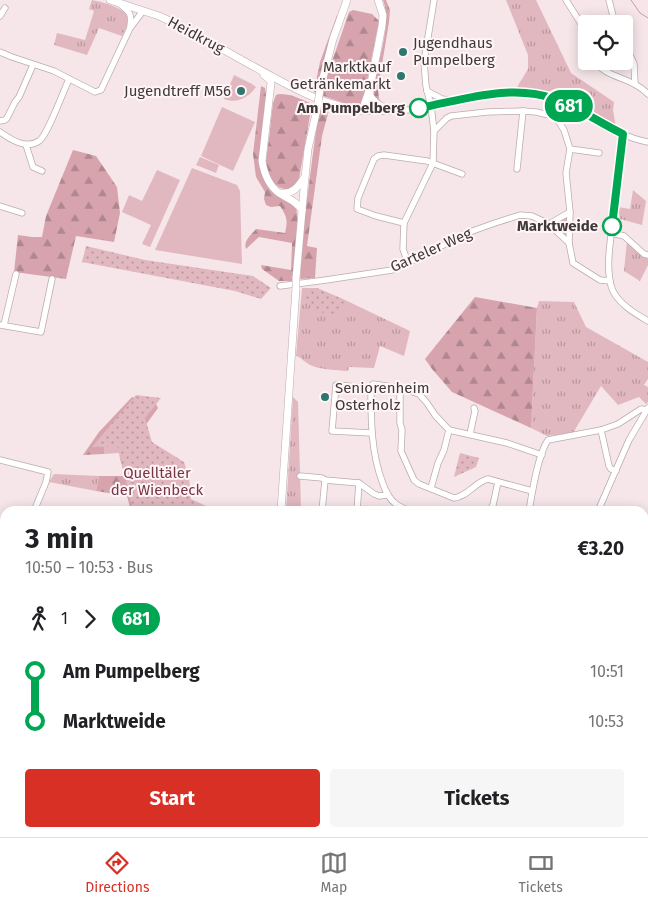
<!DOCTYPE html>
<html lang="en">
<head>
<meta charset="utf-8">
<style>
  body { margin:0; font-family:"Fira Sans",sans-serif; background:#f6f6f6; color:#202124; height:100vh; display:flex; flex-direction:column; font-size:19px; white-space:nowrap }
  * { box-sizing:border-box; margin:0 }
  p { font-size:16px; color:#757577 }
  .icon { flex:none; width:28px; height:28px; fill:none; stroke:currentColor; stroke-width:2; stroke-linecap:round; stroke-linejoin:round }
  .map { position:relative; flex:1; overflow:hidden }
  .details { position:absolute; left:0px; top:506px; width:649px; height:331px; display:flex; flex-direction:column; background:#fff; border-radius:15px 15px 0 0; box-shadow:0 2px 12px #0003 }
  .details>* { flex:none }
  .badge { padding:0 10px; border-radius:16px; font-size:18px; line-height:32px }
  .tools { position:absolute; left:578px; top:15px; display:grid; gap:10px }
  .tools a { display:grid; place-items:center; width:55px; height:55px; border-radius:5px; background:#fff; box-shadow:0 2px 12px #0003; font-size:25px }
  .map>.badge { position:absolute; translate:-50% -50%; box-shadow:0 0 0 2px #fff }
  .legs { display:flex; align-items:center; gap:8px; height:55px; padding:0 25px; font-size:16px }
  .legs p { margin-inline-start:auto }
  .overview { display:flex; align-items:center; justify-content:space-between; height:85px; padding:0 25px }
  h1 { font-size:28px; font-weight:700; line-height:38px }
  .button { display:flex; gap:10px; margin-top:auto; padding:10px 25px }
  .button a { flex:1; height:58px; border-radius:5px; background:#d93025; color:#fff; font-size:20px; font-weight:700; line-height:58px; text-align:center }
  .button a+a { background:#f6f6f6; color:#202124 }
  ul { padding:0 25px; list-style:none }
  li { display:flex; align-items:center; gap:18px; height:50px; font-size:19px }
  li i { display:grid; place-items:center; width:8px; height:100%; margin:0 6px; background:currentColor }
  li i::after { content:''; width:12px; height:12px; margin:-6px; border:4px solid; border-radius:50%; background:#fff }
  li p { margin-inline-start:auto }
  li:first-child i { background:linear-gradient(#0000 50%,currentColor 0) }
  li:last-child i { background:linear-gradient(currentColor 50%,#0000 0) }
  .tabs { display:flex; justify-content:space-around; align-items:center; height:70px; border-top:1px solid #e0e0e0; background:#fff; font-size:14px; color:#757577 }
  .tabs a { display:grid; justify-items:center; gap:2px }
  .tabs .selected { color:#d93025 }
  .map>svg:first-child { display:block }
</style>
</head>
<body>
<div class="map">
<svg width="648" height="837" viewBox="0 0 648 837">
  <defs>
    <pattern id="grass-tufts" width="24" height="20" patternUnits="userSpaceOnUse" patternTransform="scale(1.25)"><rect width="24" height="20" fill="#e1b8c0"/><path d="M3 7l-1-3M5 7V3M7 7l1-3M15 17l-1-3M17 17v-4M19 17l1-3" fill="none" stroke="#b8979d"/></pattern>
    <pattern id="forest-firs" width="22" height="20" patternUnits="userSpaceOnUse" patternTransform="scale(1.25)"><rect width="22" height="20" fill="#d7a4ae"/><path d="M5 1l3.5 6h-7zM16 11l3.5 6h-7z" fill="#b0878f"/></pattern>
    <pattern id="park-dots" width="8" height="8" patternUnits="userSpaceOnUse" patternTransform="scale(1.25)"><rect width="8" height="8" fill="#e1b8c0"/><path d="M2 2h.1M6 6h.1" fill="none" stroke="#b8979d" stroke-width="1.8" stroke-linecap="round"/></pattern>
  </defs>
  <rect width="100%" height="100%" fill="#f6e6e9"/>
  <g fill="url(#grass-tufts)">
    <path d="M92,0C102,2 129,8 128,21C128,26 124,31 122,36L99,28L87,55L54,45L57,33L85,40L94,11L89,9Z"/>
    <path d="M506,0H536L571,73L614,102L613,110L616,127C599,121 585,110 568,101C552,93 535,90 516,89L528,69V55Z"/>
    <path d="M633,190L646,201L642,225L620,219L618,207L630,209Z"/>
    <path d="M627,241L639,253L648,259V265L640,281L624,271Z"/>
    <path d="M302,288H317L345,300L410,331L404,356L380,346L374,368L349,367L348,371C336,370 322,370 310,365C304,362 302,358 296,356Z"/>
    <path d="M539,301L574,302L586,327L648,362V379L644,385L648,387V402L646,404L639,397L618,405L601,386L573,433L547,436L531,428L537,308Z"/>
    <path d="M293,397L298,402L301,508L300,511H286Z"/>
    <path d="M124,434V458L120,459L119,453L104,454L105,444Z"/>
    <path d="M54,474L99,476L96,491L49,482Z"/>
  </g>
  <g fill="url(#forest-firs)">
    <path d="M383,0H386L390,10L389,22L378,89L379,99L382,102L379,103C377,101 375,100 374,97C372,90 375,81 376,74C381,52 391,21 383,0Z"/>
    <path d="M353,10L372,14L379,21L364,96L361,103L359,106L347,104L323,96L326,79L349,12Z"/>
    <path d="M337,15H338L323,62L316,93L314,92V91L320,62Z"/>
    <path d="M261,86L265,88L266,95L260,146L269,187L275,195L295,205C301,219 295,263 293,281H279L262,269L261,265L291,270L292,243L259,237L246,249C243,241 251,235 256,229L285,233C288,220 287,217 280,206L271,207L266,205L264,199L265,192L256,177L253,154Z"/>
    <path d="M279,94C292,94 301,99 312,104L299,179C289,199 271,186 267,170C265,163 267,153 268,146C270,132 271,117 273,103L276,95Z"/>
    <path d="M320,107L329,110L322,136L307,246L317,248L315,278L300,279L305,215L315,138Z"/>
    <path d="M73,150L96,156L117,187L120,213L114,242L76,236L66,279L14,272L18,235L32,237H42L46,216Z"/>
    <path d="M475,297L537,308L531,428L452,392L432,369L425,359Z"/>
    <path d="M132,397L155,402L158,408L142,430L189,511H131L127,496L96,491L99,476H125L120,459L124,458V434L105,444L104,454L83,455L99,432Z"/>
  </g>
  <g fill="url(#park-dots)">
    <path d="M568,216L567,234L565,235L552,224Z"/>
    <path d="M86,246L145,260L253,276L271,288L261,299L235,291L82,262Z"/>
    <path d="M317,288L345,300L340,310L332,317L319,311L305,297L306,290Z"/>
    <path d="M136,395L161,398L145,418L152,442L184,462L189,477L191,499L217,511H133L118,447H92Z"/>
    <path d="M460,453L479,458L476,467L454,477Z"/>
    <path d="M648,541V584L645,574L644,547Z"/>
    <path d="M0,698L5,699V746L0,743Z"/>
    <path d="M54,833V832L249,833L248,837H51Z"/>
  </g>
  <g fill="#e1b8c0">
    <path d="M234,75L252,84L256,87C248,98 237,104 224,99Z"/>
    <path d="M222,107L255,122L233,171L201,156Z"/>
    <path d="M200,157L219,165L216,173L196,165Z"/>
    <path d="M192,168L237,185L240,191L242,264L155,250Z"/>
    <path d="M157,170L180,180L150,247L142,244L151,225L122,212L129,195L142,201Z"/>
  </g>
  <g fill="none" stroke-linecap="round" stroke-linejoin="round">
    <g stroke="#cb99a3" stroke-width="1">
      <path d="M631,0L640,13L648,18"/>
      <path d="M644,539L648,531"/>
      <path d="M644,583L648,599"/>
      <path d="M644,786L648,779"/>
      <path d="M607,837L610,832"/>
    </g>
    <g stroke="#bbacaf" stroke-width="7">
      <g id="minor">
        <path d="M566,0L585,30L586,36"/>
        <path d="M609,0L615,24"/>
        <path d="M121,5C130,12 132,15 130,26"/>
        <path d="M0,16L5,8"/>
        <path d="M624,42L634,64L635,84"/>
        <path d="M0,52L12,57L54,71L95,92L101,90L130,28L143,11"/>
        <path d="M593,61C609,79 631,77 648,94"/>
        <path d="M427,91L442,99L450,100"/>
        <path d="M369,111C385,112 402,111 418,109C455,102 490,90 528,94C573,98 604,134 648,142"/>
        <path d="M0,121L5,120L7,118L15,102L19,97L33,65"/>
        <path d="M434,131L447,118L451,116L487,112L523,111L536,112L549,115L559,122L564,130L570,149L566,173L570,212L569,243L573,263L600,280L610,281"/>
        <path d="M0,132C10,139 26,150 39,141C47,136 64,90 69,79"/>
        <path d="M623,134C620,157 618,181 615,204C613,228 603,269 613,291C620,305 636,314 648,321"/>
        <path d="M26,145L33,167L42,171"/>
        <path d="M570,149L599,153"/>
        <path d="M517,169L523,111"/>
        <path d="M0,206L22,213"/>
        <path d="M404,223L376,216L357,209L358,198L374,159L378,156L384,155L427,161L462,174"/>
        <path d="M549,224L570,212"/>
        <path d="M611,233L624,236L644,254L648,255"/>
        <path d="M408,263L403,249L404,223L433,163L434,131L431,106L426,86L424,62L434,0"/>
        <path d="M280,286L326,280L392,270L408,263L467,233L492,224L520,215L532,216L549,224L569,243"/>
        <path d="M0,325L41,332L52,279"/>
        <path d="M4,325L16,274"/>
        <path d="M371,388L336,385L332,431L372,433"/>
        <path d="M400,388V423L402,430L401,451L414,480L419,484L454,498C467,497 475,482 488,479L532,491"/>
        <path d="M601,430L609,466L611,469L616,471"/>
        <path d="M470,434L475,411L474,408"/>
        <path d="M0,460L48,472L46,482L34,511"/>
        <path d="M300,476L322,478L325,480L359,483L374,494L379,496L388,495"/>
        <path d="M431,488L438,463L444,450L449,430"/>
        <path d="M490,510L493,505L498,482"/>
        <path d="M322,511L325,480"/>
        <path d="M357,511L359,483"/>
        <path d="M410,511C405,509 400,507 396,504C389,499 386,492 383,484C371,453 371,421 371,388L373,384L400,388L419,394L427,403L435,415L449,430L507,443L542,455"/>
        <path d="M529,511C532,493 538,454 548,440L601,430L618,424L641,409L647,410"/>
        <path d="M598,511L629,440L648,408"/>
        <path d="M646,604L648,611"/>
        <path d="M644,683L648,678"/>
        <path d="M644,694L648,703"/>
        <path d="M644,730L648,717"/>
        <path d="M644,819L648,813"/>
        <path d="M289,832L292,837"/>
        <path d="M374,832L378,837"/>
        <path d="M538,832L551,837"/>
        <path d="M452,837L454,832"/>
        <path d="M576,837L579,832"/>
        <path d="M630,837L634,832"/>
      </g>
    </g>
    <g stroke="#bbacaf" stroke-width="8">
      <g id="major">
        <path d="M110,0L159,16L172,22C206,39 239,59 273,77C304,94 332,108 369,111L370,96V88"/>
        <path d="M264,75L270,80L271,83L262,161C264,173 268,185 279,193C289,200 294,199 302,210"/>
        <path d="M320,90L333,39L347,0"/>
        <path d="M370,96C377,106 384,108 395,111"/>
        <path d="M362,111L370,88L382,26L383,15L378,0"/>
        <path d="M282,193C293,194 298,187 304,178"/>
        <path d="M296,278L305,178L308,149L317,109"/>
        <path d="M281,511L296,288"/>
        <path d="M260,837L261,832"/>
      </g>
    </g>
    <use href="#minor" stroke="#fff" stroke-width="5.5"/>
    <use href="#major" stroke="#fff" stroke-width="7"/>
    <g stroke="#bbacaf" stroke-width="8" stroke-linecap="butt">
      <g id="major-bridge">
        <path d="M317,109L320,90"/>
        <path d="M296,288V278"/>
      </g>
    </g>
    <use href="#major-bridge" stroke="#fff" stroke-width="7"/>
  </g>
  <g fill="none" stroke-linecap="round" stroke-linejoin="round">
    <g stroke="#fff" stroke-width="11">
      <path id="line-1" d="M419,108C463,100 511,83 555,99C579,108 600,123 623,134L612,226"/>
    </g>
    <use href="#line-1" stroke="#00a651" stroke-width="8"/>
  </g>
  <g fill="#2f766e" stroke="#fff5f7" stroke-width="2">
    <circle cx="403" cy="52" r="5"/>
    <circle cx="401" cy="76" r="5"/>
    <circle cx="241" cy="91" r="5"/>
    <circle cx="325" cy="397" r="5"/>
  </g>
  <g fill="#fff" stroke="#00a651" stroke-width="2.5">
    <circle cx="419" cy="108" r="9"/>
    <circle cx="612" cy="226" r="9"/>
  </g>
  <g text-anchor="middle" dominant-baseline="central" stroke-width="4" stroke-linejoin="round" paint-order="stroke">
    <g font-size="15" fill="#3f393a" stroke="#fff5f7">
      <text transform="translate(196 35) rotate(28)">Heidkrug</text>
      <text transform="translate(431 250) rotate(-24)">Garteler Weg</text>
    </g>
    <g font-size="15" fill="#3f393a" stroke="#fff5f7" text-anchor="start">
      <text x="413" y="43">Jugendhaus<tspan x="413" dy="17">Pumpelberg</tspan></text>
      <text x="391" y="67" text-anchor="end">Marktkauf<tspan x="391" dy="17">Getränkemarkt</tspan></text>
      <text x="231" y="91" text-anchor="end">Jugendtreff M56</text>
      <text x="335" y="388">Seniorenheim<tspan x="335" dy="17">Osterholz</tspan></text>
    </g>
    <g font-size="15" font-weight="bold" fill="#3f393a" stroke="#fff5f7" text-anchor="end">
      <text x="405" y="108">Am Pumpelberg</text>
      <text x="598" y="226">Marktweide</text>
    </g>
    <g font-size="15" fill="#763647" stroke="#fff5f7">
      <text x="157" y="473">Quelltäler<tspan x="157" dy="17">der Wienbeck</tspan></text>
    </g>
  </g>
</svg>
<div class="tools">
<a><svg class="icon" aria-label="locate" viewBox="0 0 24 24"><circle cx="12" cy="12" r="6"/><path d="M12 2v4M12 18v4M2 12h4M18 12h4"/></svg></a>
</div>
<b class="badge" style="left:569px;top:106px;background:#00a651;color:#fff">681</b>
<section class="details">
<div class="overview"><div><h1>3 min</h1><p>10:50 – 10:53 · Bus</p></div><b>€3.20</b></div>
<div class="legs"><svg class="icon" aria-label="walk" viewBox="0 0 24 24"><circle cx="13" cy="4" r="2"/><path d="M13 8l-2 6 4 7M11 14l-3 7M7 12l3-4h3l4 4"/></svg>1<svg class="icon" aria-label="forward" viewBox="0 0 24 24"><path d="M9 5l7 7-7 7"/></svg><b class="badge" style="background:#00a651;color:#fff">681</b></div>
<ul>
<li><i style="color:#00a651"></i><b>Am Pumpelberg</b><p>10:51</p></li>
<li><i style="color:#00a651"></i><b>Marktweide</b><p>10:53</p></li>
</ul>
<div class="button"><a>Start</a><a>Tickets</a></div>
</section>
</div>
<nav class="tabs">
<a class="selected"><svg class="icon" aria-label="directions" viewBox="0 0 24 24"><path d="M12 3l9 9-9 9-9-9zM9 14v-3h6M13 9l2 2-2 2"/></svg>Directions</a>
<a><svg class="icon" aria-label="map" viewBox="0 0 24 24"><path d="M3 6l6-2 6 2 6-2v14l-6 2-6-2-6 2zM9 4v14M15 6v14"/></svg>Map</a>
<a><svg class="icon" aria-label="tickets" viewBox="0 0 24 24"><path d="M3 7h18v10H3zM15 7v10"/></svg>Tickets</a>
</nav>
</body>
</html>
